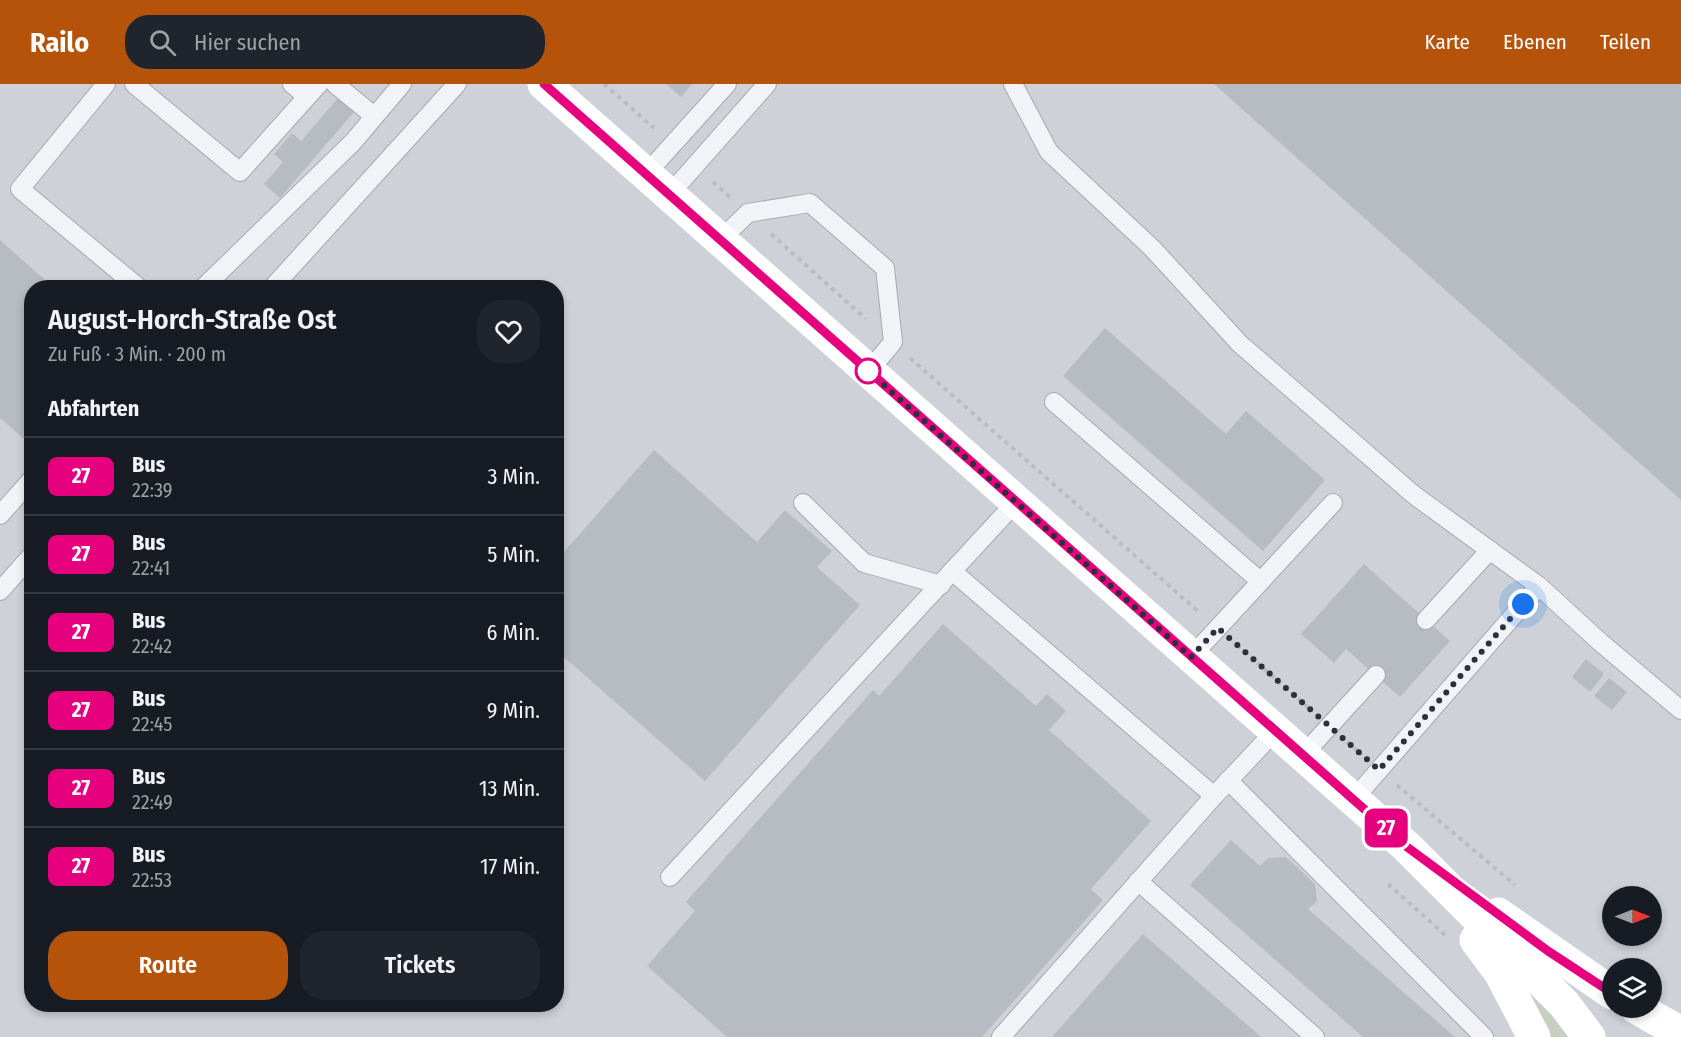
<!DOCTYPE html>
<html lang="de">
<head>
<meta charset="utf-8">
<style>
  body { margin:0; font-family:"Fira Sans Condensed",sans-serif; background:#20242c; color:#f1f3f6; height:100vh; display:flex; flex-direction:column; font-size:22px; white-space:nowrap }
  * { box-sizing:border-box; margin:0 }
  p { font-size:20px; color:#9ea1a6 }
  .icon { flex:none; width:33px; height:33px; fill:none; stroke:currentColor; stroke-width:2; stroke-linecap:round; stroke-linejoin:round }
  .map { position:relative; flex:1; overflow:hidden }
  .details { position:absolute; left:24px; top:196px; width:540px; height:732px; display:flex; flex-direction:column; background:#171b24; border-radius:24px; box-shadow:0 3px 9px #0003 }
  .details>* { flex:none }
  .badge { padding:0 12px; border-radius:9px; font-size:21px; line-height:39px }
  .needle { width:39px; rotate:90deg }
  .controls { position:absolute; left:1602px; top:802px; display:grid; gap:12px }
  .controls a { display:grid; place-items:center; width:60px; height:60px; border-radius:50%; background:#171b24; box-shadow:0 3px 9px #0003; font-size:30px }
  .you { position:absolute; width:30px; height:30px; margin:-15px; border:4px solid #fff; border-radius:50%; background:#1a73e8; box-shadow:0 0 0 9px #1a73e833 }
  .map>.badge { position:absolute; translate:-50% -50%; box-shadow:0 0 0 3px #fff }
  h2 { padding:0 24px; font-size:22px; line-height:54px }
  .round { display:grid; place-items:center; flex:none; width:63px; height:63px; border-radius:24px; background:#20242c }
  .headline { display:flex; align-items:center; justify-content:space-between; height:102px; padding:0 24px }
  h1 { font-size:28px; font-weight:600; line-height:45px }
  .cta { display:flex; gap:12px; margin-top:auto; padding:12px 24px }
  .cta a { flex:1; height:69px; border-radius:24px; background:#b45309; color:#fff; font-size:24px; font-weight:600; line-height:69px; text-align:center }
  .cta a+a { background:#20242c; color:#f1f3f6 }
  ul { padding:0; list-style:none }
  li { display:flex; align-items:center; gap:18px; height:78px; padding:0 24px; border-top:2px solid #363941 }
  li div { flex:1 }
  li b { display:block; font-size:22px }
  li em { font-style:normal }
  li .badge { min-width:66px; font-weight:700; text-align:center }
  header { display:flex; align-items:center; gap:36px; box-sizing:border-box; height:84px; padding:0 30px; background:#b45309; color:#fff }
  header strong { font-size:28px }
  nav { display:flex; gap:33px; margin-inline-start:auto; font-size:21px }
  .search { width:420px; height:54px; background:#20242c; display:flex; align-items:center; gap:15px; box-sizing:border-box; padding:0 21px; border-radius:24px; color:#9ea1a6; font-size:22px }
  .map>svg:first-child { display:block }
</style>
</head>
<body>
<header>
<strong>Railo</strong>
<div class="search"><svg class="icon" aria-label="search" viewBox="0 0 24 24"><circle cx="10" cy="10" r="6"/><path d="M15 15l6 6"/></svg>Hier suchen</div>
<nav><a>Karte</a><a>Ebenen</a><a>Teilen</a></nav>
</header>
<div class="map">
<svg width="1681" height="953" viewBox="0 0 1681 953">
  <rect width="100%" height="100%" fill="#dfe2e7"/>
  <path fill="#ced2d8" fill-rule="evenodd" d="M0,0H1681V953H0ZM32,204H556V921H32ZM1612,813H1652V852H1612ZM1612,885H1652V924H1612Z"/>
  <path fill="#c5d0c1" d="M1517,885L1579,953H1549Z"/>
  <g fill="#b7bcc3">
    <path d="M666,0H692L681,13Z"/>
    <path d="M1214,0H1681V416Z"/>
    <path d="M338,14L354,28L280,114L264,100L283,78L274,70L292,49L301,57Z"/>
    <path d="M0,156L54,204H32V362L0,334Z"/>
    <path d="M1105,244L1226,350L1246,327L1325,396L1263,467L1063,292Z"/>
    <path d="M654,366L757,458L785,426L832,467L817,483L860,521L705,697L556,566V477Z"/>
    <path d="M1364,480L1450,557L1400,613L1346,565L1334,579L1301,550Z"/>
    <path d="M943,540L1036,622L1047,610L1066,627L1049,646L1151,737L1091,805L1103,816L982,953H727L647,882L695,827L686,818L873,606L879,612Z"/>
    <path d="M1586,575L1604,590L1590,608L1572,593Z"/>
    <path d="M1609,594L1627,608L1612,626L1594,612Z"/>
    <path d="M1231,756L1260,782L1268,774L1286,773L1315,800L1317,817L1308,825L1455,953H1363L1190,801Z"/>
    <path d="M1143,850L1261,953H1052Z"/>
  </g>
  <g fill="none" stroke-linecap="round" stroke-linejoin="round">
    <g stroke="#a5a9b0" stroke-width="20">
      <g id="service">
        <path d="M106,0L20,105L139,204"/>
        <path d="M134,0L240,88L307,13"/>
        <path d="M292,0L307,13L319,0"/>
        <path d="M335,0L374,32"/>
        <path d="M1013,0L1049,68L1152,164L1240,260L1414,411L1539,502L1600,558L1681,626"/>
        <path d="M646,90L727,0"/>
        <path d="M669,111L767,0"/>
        <path d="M720,156L748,129L810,119L885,184L893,258L869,287"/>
        <path d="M203,204L353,58L402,0"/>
        <path d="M272,204L457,0"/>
        <path d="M1054,318L1260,497"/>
        <path d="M803,419L864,479L941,501"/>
        <path d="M0,431L32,395"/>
        <path d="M952,487L1214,712"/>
        <path d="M0,507L32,471"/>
        <path d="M1426,536L1490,466"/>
        <path d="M1191,573L1333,419"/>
        <path d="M1303,671L1376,591"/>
        <path d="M1228,696L1484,953"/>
        <path d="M1353,716L1539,502"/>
        <path d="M670,793L1016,418"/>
        <path d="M1138,797L1315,953"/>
        <path d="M1001,953L1214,712L1275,647"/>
      </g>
    </g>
    <g stroke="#babdc2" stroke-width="4" stroke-dasharray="4.5 4.5" stroke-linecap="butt">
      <path d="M604,0L654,44"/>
      <path d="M713,98L730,113"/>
      <path d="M771,150L866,235"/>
      <path d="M910,274L1199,528"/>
      <path d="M1237,561L1312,627"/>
      <path d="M1347,658L1362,671"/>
      <path d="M1397,701L1515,801"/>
      <path d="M1388,800L1446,852"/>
    </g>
    <use href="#service" stroke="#f2f3f6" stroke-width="18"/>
    <g stroke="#fff" stroke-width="33">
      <path d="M544,0L1407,763L1564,920L1589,953"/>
      <path d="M1498,830L1612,909"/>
      <path d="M1476,856L1500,888L1534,953"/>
      <path d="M1637,924L1681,949"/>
    </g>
  </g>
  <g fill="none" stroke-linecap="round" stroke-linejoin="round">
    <g stroke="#fff" stroke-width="14">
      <path id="line" d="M544,0L1407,763L1548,867L1612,909"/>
    </g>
    <use href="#line" stroke="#e6007e" stroke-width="9"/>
    <path stroke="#2a313c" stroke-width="6" stroke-dasharray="0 10.8" d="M868,287L1191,573L1218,544L1379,686L1523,520"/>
  </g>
  <circle fill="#fff" stroke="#e6007e" stroke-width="3" cx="868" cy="287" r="12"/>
</svg>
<div class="controls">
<a><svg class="needle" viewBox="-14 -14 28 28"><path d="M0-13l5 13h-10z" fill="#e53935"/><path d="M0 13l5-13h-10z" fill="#9ea1a6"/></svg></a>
<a><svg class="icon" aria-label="layers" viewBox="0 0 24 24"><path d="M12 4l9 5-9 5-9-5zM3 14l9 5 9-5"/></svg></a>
</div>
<div class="you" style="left:1523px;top:520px"></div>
<b class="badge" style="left:1386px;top:744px;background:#e6007e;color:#fff">27</b>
<section class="details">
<div class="headline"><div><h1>August-Horch-Straße Ost</h1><p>Zu Fuß · 3 Min. · 200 m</p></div><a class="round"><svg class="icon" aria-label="heart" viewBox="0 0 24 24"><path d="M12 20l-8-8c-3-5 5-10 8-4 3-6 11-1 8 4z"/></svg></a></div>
<h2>Abfahrten</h2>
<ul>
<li><span class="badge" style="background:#e6007e;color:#fff">27</span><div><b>Bus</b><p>22:39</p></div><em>3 Min.</em></li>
<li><span class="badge" style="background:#e6007e;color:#fff">27</span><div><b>Bus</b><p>22:41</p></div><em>5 Min.</em></li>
<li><span class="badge" style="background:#e6007e;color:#fff">27</span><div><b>Bus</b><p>22:42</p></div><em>6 Min.</em></li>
<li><span class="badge" style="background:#e6007e;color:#fff">27</span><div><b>Bus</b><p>22:45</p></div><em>9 Min.</em></li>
<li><span class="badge" style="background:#e6007e;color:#fff">27</span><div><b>Bus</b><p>22:49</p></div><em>13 Min.</em></li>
<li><span class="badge" style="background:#e6007e;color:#fff">27</span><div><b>Bus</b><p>22:53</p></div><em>17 Min.</em></li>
</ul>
<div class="cta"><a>Route</a><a>Tickets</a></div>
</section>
</div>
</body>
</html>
